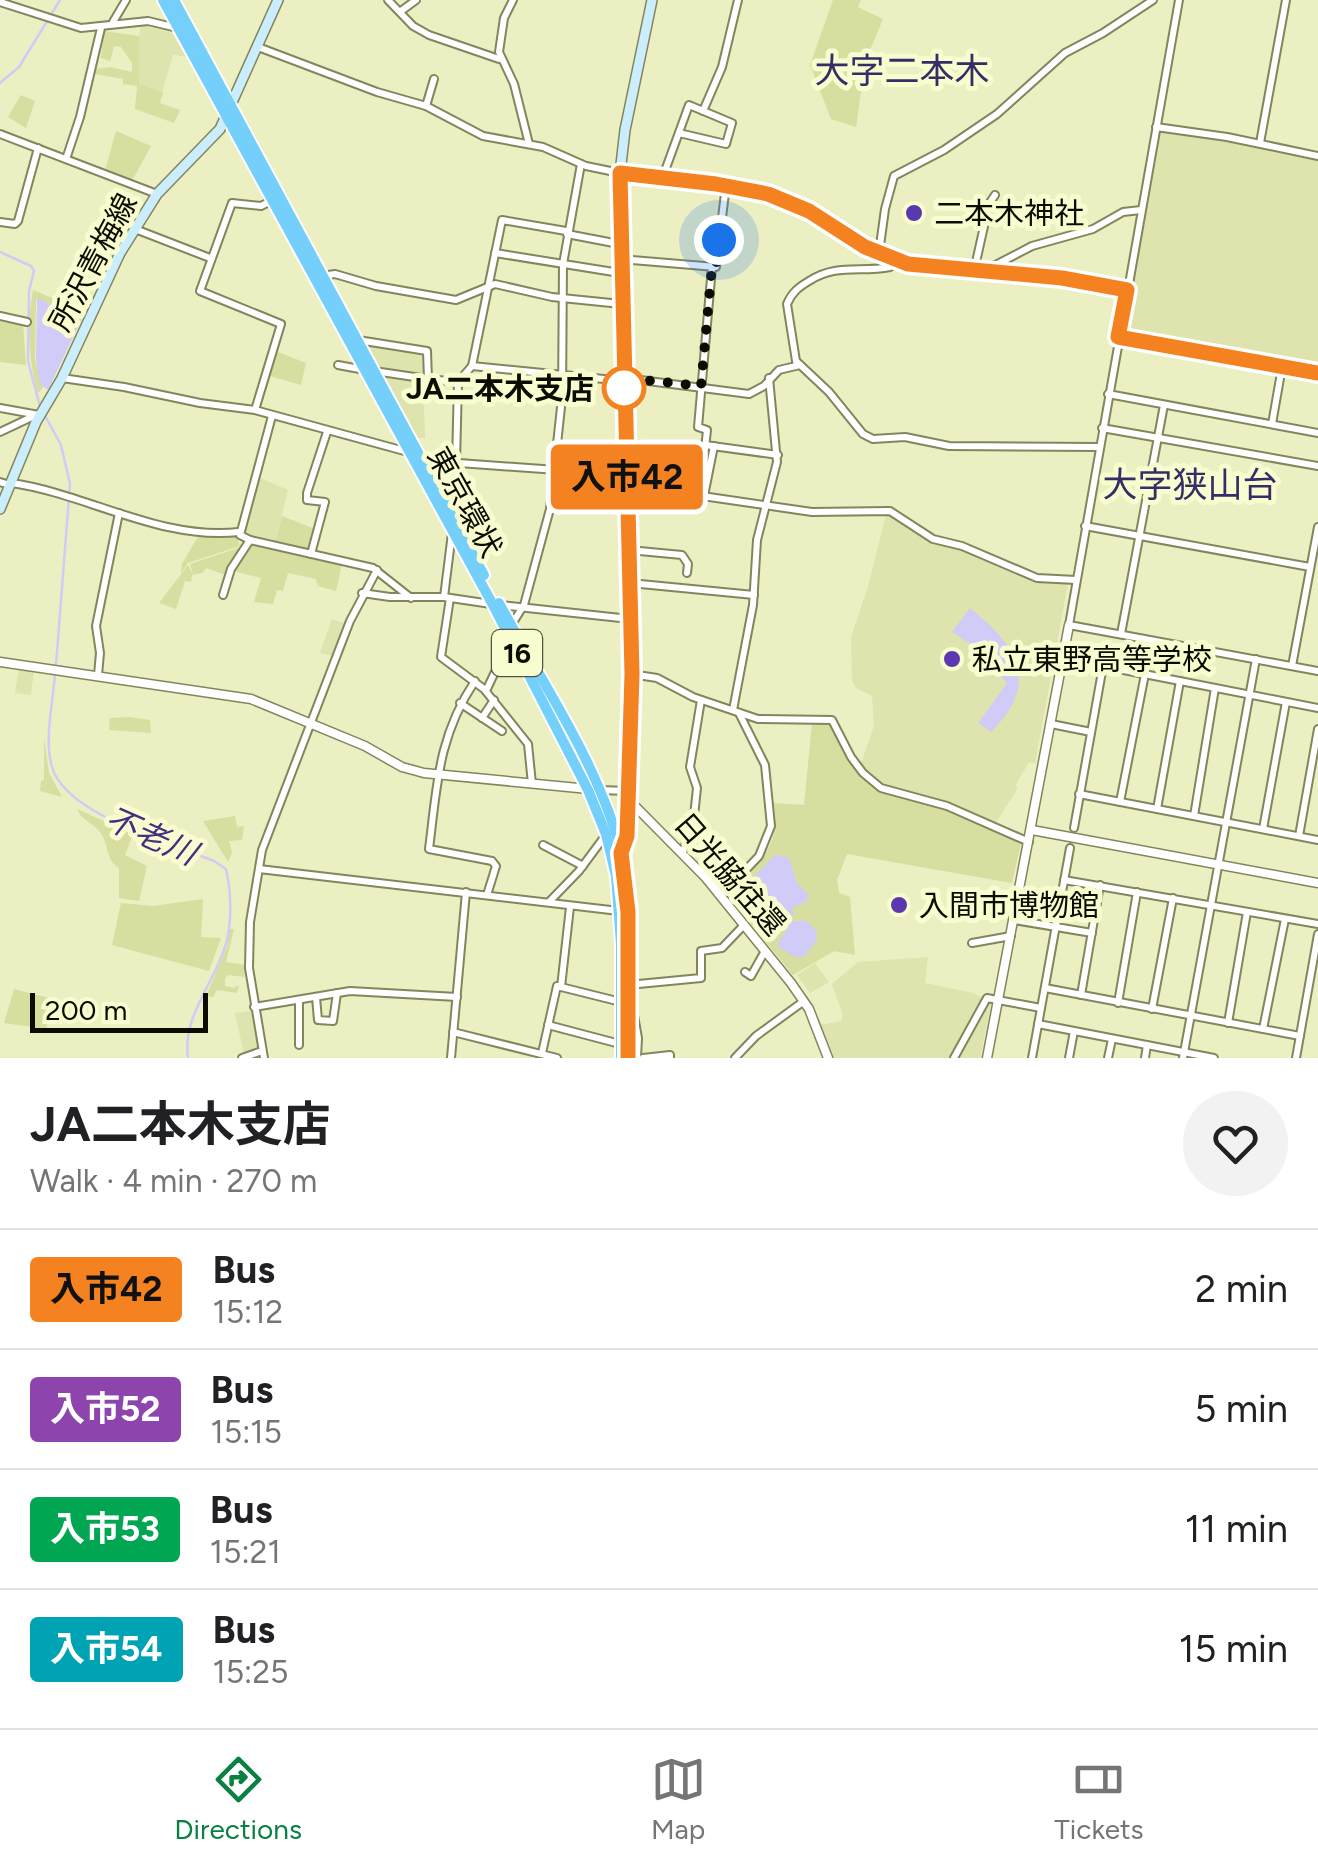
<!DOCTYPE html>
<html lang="en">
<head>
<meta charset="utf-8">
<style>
  body { margin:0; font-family:Figtree,"Noto Sans JP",sans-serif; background:#f2f2f2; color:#202124; height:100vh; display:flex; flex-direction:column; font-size:38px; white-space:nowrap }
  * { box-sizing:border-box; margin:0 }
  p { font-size:32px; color:#757577 }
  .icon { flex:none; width:55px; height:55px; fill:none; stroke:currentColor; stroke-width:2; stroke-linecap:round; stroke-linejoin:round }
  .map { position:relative; height:1058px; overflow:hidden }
  .side { display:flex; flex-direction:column; background:#fff; flex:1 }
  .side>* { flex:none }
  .badge { padding:0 20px; border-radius:8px; font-size:35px; line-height:65px }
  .scale { position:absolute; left:30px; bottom:25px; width:178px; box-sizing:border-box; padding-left:10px; border:5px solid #0c0c01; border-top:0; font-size:28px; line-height:35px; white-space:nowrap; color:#0c0c01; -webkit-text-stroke:8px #f9fccf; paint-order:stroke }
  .you { position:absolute; width:50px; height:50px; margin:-25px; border:8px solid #fff; border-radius:50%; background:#1a73e8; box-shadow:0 0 0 15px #1a73e833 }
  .map>.badge { position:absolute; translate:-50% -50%; box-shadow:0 0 0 5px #fff }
  .round { display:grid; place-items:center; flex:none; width:105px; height:105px; border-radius:52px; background:#f2f2f2 }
  .headline { display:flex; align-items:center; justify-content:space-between; height:170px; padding:0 30px }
  h1 { font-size:48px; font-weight:700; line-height:75px }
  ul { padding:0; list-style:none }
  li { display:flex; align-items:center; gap:30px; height:120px; padding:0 30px; border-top:2px solid #e0e0e0 }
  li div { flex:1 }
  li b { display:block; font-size:38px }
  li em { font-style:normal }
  li .badge { min-width:110px; font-weight:700; text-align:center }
  .menu { display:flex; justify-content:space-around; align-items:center; height:140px; border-top:2px solid #e0e0e0; background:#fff; font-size:28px; color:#757577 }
  .menu a { display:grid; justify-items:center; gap:5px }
  .menu .active { color:#0b8043 }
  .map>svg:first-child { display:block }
</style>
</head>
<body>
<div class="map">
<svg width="1318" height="1058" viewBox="0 0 1318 1058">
  <rect width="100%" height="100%" fill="#ebefc2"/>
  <g fill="#dfe3ae">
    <path d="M141,25L172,33L186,57L173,54L162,93L138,84L137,46Z"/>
    <path d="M1158,129L1318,159V369L1127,335L1123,330Z"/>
    <path d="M87,239L118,248L103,281L73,270Z"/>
    <path d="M368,343L423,353L424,377L379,370L367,348Z"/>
    <path d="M387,374L423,381L425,438H416L386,380Z"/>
    <path d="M258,477L288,490L275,543L242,533Z"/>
    <path d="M886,515L896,517L930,541L962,549L1037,581L1068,583L1035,764L1029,762L1015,786L1018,788L995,824L949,802L886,788L873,779L861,763L874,726L872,696L856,688L852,681L851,637L868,586Z"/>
    <path d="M332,619L346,624L334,656L320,653Z"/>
    <path d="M19,668L34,670L31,695L15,693Z"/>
    <path d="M928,957L925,983L973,993L984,999L953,1058H832L820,1025L841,1021L843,1015L832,984L858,962Z"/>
    <path d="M815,963L829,982L810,993L797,975Z"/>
    <path d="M988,1002L991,1004L980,1058H957Z"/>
    <path d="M251,1011L258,1049L244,1054L235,1013Z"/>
  </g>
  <g fill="#d8dda0">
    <path d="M833,0H861L858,7L883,19L865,62L856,127L831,119L810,65Z"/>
    <path d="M104,31L139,36V84L163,93L160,103L180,110L174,123L135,109L137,86L123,84V79L94,74L96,69L110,67L132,72V63L121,47L114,46L110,61L101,58Z"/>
    <path d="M21,95L35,101L26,128L8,117Z"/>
    <path d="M116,131L151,146L132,181L105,171Z"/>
    <path d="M33,290L76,308L74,312L36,299L35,360L43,388L38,393L42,406C29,371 26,327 33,290Z"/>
    <path d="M0,319L23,324L26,365L0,362Z"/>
    <path d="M273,350L306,363L301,385L266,375Z"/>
    <path d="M282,516L315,529L310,549L275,543Z"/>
    <path d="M200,533L236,536L240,546L188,563L181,573L182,564Z"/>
    <path d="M253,544L342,564L336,591L318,586L316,579L288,573L283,591L277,590L273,604L254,602L261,578L234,571Z"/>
    <path d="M241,547L226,575L206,568L202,573L192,575L191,582L185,581L176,609L159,603L188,565L193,575L190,564Z"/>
    <path d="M129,717L150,720L151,733L109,730L110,718Z"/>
    <path d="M834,722L850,758L881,790L947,807L1021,843L1012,883L847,854L837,880L839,893L850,897L855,955L834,951L793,975L728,896C757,864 781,850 774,803L804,805L812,723Z"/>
    <path d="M44,738L49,773L62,797L40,791L41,781L44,780Z"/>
    <path d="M77,809L133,834L125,855L147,866L139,901L119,898V868C104,858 110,845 100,832C92,822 81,820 77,809Z"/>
    <path d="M235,816L237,827L244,826L242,840L229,841L232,852L228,862L203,821Z"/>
    <path d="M203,899L201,937L221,938L209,971L112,945L121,903L153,906Z"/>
    <path d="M230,929H234L226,962L246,965L244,977L228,975L225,978V986L234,988L239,985L237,993L217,990L213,997L206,996L227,947Z"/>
    <path d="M14,989L53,999L46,1029L4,1023Z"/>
  </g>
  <g fill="#d1cbf7">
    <path d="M37,298L82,318L48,390L40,384L36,360Z"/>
    <path d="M970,608C1017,646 1041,682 991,732L978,723L1007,683L974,646L952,632Z"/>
    <path d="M779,855L789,858L797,883L809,895L806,902L792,908L794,914L774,941L741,900L751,880L774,856Z"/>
    <path d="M792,921H807L817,932L816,941L804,957H794L777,945Z"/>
  </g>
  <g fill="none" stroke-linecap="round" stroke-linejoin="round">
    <g stroke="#d1cbf7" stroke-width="2.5">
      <path d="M0,83L19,67L60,0"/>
      <path d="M0,252L31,266L34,271L29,291L28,361L40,407"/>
      <path d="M44,414L61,445L70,484L56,665"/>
      <path d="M55,674C53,703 44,739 52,767C65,814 171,844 214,861L226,869C231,890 232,919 227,940C217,981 182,1014 188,1058"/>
    </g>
    <g stroke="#83865d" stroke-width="10">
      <g id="minor">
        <path d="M388,0L413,26L429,35L499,59"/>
        <path d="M513,0L504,18L499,52L514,84L529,144"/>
        <path d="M1179,0L1069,625L1318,671"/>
        <path d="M0,2L81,28L148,21L177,28"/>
        <path d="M401,11L416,0"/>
        <path d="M113,22L126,0"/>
        <path d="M258,47L377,92L426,106L483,136L543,147L586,166L620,173"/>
        <path d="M426,106L434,79"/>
        <path d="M703,111L722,67L738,0"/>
        <path d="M1156,127L1227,137L1318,156"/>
        <path d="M0,134L157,194"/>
        <path d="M1260,143L1286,0"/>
        <path d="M66,159L80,117L101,28"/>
        <path d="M662,179L689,105L732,123L726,144L679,133"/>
        <path d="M0,222L15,224L18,221L38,148"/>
        <path d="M135,229L210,258"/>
        <path d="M567,234L619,244"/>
        <path d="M495,253L620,273"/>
        <path d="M879,253L885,209L894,176L944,150L997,114L1065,53L1103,33L1153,0"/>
        <path d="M620,259L716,267L726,185"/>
        <path d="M892,259L890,267C860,273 837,263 809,281C799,287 792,292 787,304L796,361L829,392L863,434L873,439L905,437L949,446L1099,447"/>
        <path d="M974,271L989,204L995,195"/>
        <path d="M984,271L1032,246L1093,229L1123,212L1141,210"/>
        <path d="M322,276L335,274L376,286L456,300L495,284L552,297L621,304"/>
        <path d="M0,316L27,322"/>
        <path d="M358,340L427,351L428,379L458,382"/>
        <path d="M338,365L365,370"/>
        <path d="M472,366L624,381"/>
        <path d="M374,371L428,379"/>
        <path d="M62,378L124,387L200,403L255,410L408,452"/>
        <path d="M625,378L749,394L764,386L779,370L800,365"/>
        <path d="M1108,394L1318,433"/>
        <path d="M0,408L39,415"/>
        <path d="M255,410L281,324L200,291L232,203L261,206L271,201"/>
        <path d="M272,416L240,535L250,540L373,568L411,598"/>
        <path d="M1272,424L1282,367"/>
        <path d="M1102,428L1318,466"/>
        <path d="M0,432L36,415"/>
        <path d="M627,444L705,449L707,430L698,427L712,267"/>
        <path d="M705,445L778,455"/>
        <path d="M419,456L459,463L627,475"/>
        <path d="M456,463L458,382L472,366L502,220L566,231"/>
        <path d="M0,482L10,485"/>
        <path d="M12,483C87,494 161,541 239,532"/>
        <path d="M627,491H668L812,512L890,511L933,539L962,546L1037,578L1076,580"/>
        <path d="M704,496L714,446"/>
        <path d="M452,511L459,463"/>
        <path d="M1085,526L1310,567"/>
        <path d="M629,550L682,555L688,564L687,573"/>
        <path d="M311,554L325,502L307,500V493L327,432"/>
        <path d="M630,583L754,595"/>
        <path d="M362,593L390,597H444L491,604"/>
        <path d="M223,595L231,569L250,540"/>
        <path d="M444,597L452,533"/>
        <path d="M450,598L441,657L484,689L528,744L532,784"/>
        <path d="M500,605L630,619"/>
        <path d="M512,624L524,605L550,509L562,398L563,264L581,164"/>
        <path d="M1121,634L1164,405"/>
        <path d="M1292,666L1318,527"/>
        <path d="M631,674L657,678L693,697L758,719L832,720L851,757L863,773L881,788L947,806L1029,842"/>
        <path d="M98,675L100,653L96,626L119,513"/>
        <path d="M475,681C438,736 437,786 429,849L492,861L496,866L487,895"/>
        <path d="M486,691L510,640"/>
        <path d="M460,703L502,731"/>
        <path d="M733,710L753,605L757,540L777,462L769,378"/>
        <path d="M482,718L494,700"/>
        <path d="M1051,724L1091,732"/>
        <path d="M600,790L628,791"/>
        <path d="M1079,794L1318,840"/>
        <path d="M1120,802L1145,674"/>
        <path d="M1157,809L1180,681"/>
        <path d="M1194,816L1215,688"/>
        <path d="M1074,828L1103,666L1318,708"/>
        <path d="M1263,829L1286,702"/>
        <path d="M1299,836L1318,729"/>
        <path d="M543,845L583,866"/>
        <path d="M683,852L694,816L697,788L690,767L701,700"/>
        <path d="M259,869L619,911"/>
        <path d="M1064,880L1318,924"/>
        <path d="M721,896L759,856L771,826L765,765L739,713"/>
        <path d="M549,902L579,871L605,836"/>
        <path d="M1014,920L1092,933"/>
        <path d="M972,943L1011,936"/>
        <path d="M745,972L751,976L765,951"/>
        <path d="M628,985L701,978V951L722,948L744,925"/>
        <path d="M561,987L570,907"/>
        <path d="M1045,988L1300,1036"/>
        <path d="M1081,995L1100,885"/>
        <path d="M316,997L318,1020L333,1021L337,993"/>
        <path d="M299,1000V1045"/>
        <path d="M1118,1003L1137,892"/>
        <path d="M632,1004L638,1038L637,1058"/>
        <path d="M254,1007L350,991L457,997"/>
        <path d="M1152,1009L1173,898"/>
        <path d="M1228,1023L1247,912"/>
        <path d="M1038,1024L1214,1058"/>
        <path d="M548,1025L620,1044"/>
        <path d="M1263,1029L1285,919"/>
        <path d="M453,1032L557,1058"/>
        <path d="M542,1053L557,986L621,1002"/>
        <path d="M242,1058L262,1051"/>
        <path d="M264,1058L249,968L250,922L262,850L350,621L377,570"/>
        <path d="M451,1058L466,892"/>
        <path d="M643,1058L670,1055V1058"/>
        <path d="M735,1058L756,1036L804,1001"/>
        <path d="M954,1058L987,998L1041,1008"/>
        <path d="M1032,1058L1070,848"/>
        <path d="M1069,1058L1074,1031"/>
        <path d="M1108,1058L1112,1039"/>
        <path d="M1145,1058L1147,1045"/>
        <path d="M1183,1058L1256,659"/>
        <path d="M1296,1058L1318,934"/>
      </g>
    </g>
    <g stroke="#83865d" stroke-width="11">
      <g id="tertiary">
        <path d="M620,173L716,183L768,194L809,211L865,247L908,264L1047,277L1127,290"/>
        <path d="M1118,337L1318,373"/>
        <path d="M0,662L251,699L365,746L402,767L424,773L599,790"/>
        <path d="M628,799L706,878L791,983L809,1009L828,1058"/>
        <path d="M1032,830L1318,883"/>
        <path d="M987,1058L1069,625"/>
      </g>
    </g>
    <g stroke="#83865d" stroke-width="12">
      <g id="secondary">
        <path d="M0,509L36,422L62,378L120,253L157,194L220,129L278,0"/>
        <path d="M620,854L627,837L631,674L620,173L625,130L652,0"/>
      </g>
    </g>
    <g stroke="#fff" stroke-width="14">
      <g id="trunk">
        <path d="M163,0L493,605L588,790L606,834L616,876L621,944V1058"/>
        <path d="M174,0L484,575"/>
        <path d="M499,603C542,683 598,763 621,851C638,916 628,991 628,1058"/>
      </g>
    </g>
    <use href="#minor" stroke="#fff" stroke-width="6"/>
    <use href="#tertiary" stroke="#fff" stroke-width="8"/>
    <use href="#secondary" stroke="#cbeefe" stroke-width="9"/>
    <use href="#trunk" stroke="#74d0fb" stroke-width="10"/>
  </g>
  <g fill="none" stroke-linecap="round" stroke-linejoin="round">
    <g stroke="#fff" stroke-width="22">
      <path id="line" d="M628,1058V912L621,853L627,836L632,674L620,173L716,184L768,194L809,211L865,247L908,264L1062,278L1127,290L1118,337L1318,373"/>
    </g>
    <use href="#line" stroke="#f58220" stroke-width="15"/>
    <path stroke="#0c0c01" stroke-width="10" stroke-dasharray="0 18" d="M624,388V378L701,386L712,267H716L719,240"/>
  </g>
  <g fill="#5c38b0" stroke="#f9fccf" stroke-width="4">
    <circle cx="914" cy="213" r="10"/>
    <circle cx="952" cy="659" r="10"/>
    <circle cx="899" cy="905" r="10"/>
  </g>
  <circle fill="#fff" stroke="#f58220" stroke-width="5" cx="624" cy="388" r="20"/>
  <g text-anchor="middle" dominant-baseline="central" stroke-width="10" stroke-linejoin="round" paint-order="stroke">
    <rect fill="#f9fccf" stroke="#53543f" stroke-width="2.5" x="492" y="630" width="50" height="46" rx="8"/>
    <g font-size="28" font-weight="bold" fill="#0c0c01">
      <text x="517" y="653">16</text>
    </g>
    <g font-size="30" fill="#0c0c01" stroke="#f9fccf" text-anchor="start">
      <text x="934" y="213">二本木神社</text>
      <text x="972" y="659">私立東野高等学校</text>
      <text x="919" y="905">入間市博物館</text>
    </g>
    <g font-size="30" fill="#0c0c01" stroke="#f9fccf">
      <text transform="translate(93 262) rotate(-62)">所沢青梅線</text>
      <text transform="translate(465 502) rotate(61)">東京環状</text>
      <text transform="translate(730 874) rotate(49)">日光脇往還</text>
    </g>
    <g font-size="30" font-weight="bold" fill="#0c0c01" stroke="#f9fccf" text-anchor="end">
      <text x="594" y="388">JA二本木支店</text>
    </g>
    <g font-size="32" font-style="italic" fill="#452e80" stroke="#f9fccf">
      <text transform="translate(151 836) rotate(24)">不老川</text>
    </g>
    <g font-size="35" fill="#392b66" stroke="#f9fccf">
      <text x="902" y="71">大字二本木</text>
      <text x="1190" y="485">大字狭山台</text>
    </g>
  </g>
</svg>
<div class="scale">200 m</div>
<div class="you" style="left:719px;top:240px"></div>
<b class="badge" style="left:627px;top:477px;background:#f58220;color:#111">入市42</b>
</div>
<section class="side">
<div class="headline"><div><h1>JA二本木支店</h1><p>Walk · 4 min · 270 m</p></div><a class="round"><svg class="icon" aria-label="heart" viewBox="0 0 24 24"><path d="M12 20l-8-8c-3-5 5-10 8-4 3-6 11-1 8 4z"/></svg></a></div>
<ul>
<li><span class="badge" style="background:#f58220;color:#111">入市42</span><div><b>Bus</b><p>15:12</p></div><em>2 min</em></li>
<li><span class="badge" style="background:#8e44ad;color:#fff">入市52</span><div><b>Bus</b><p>15:15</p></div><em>5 min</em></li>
<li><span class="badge" style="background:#00a651;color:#fff">入市53</span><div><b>Bus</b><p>15:21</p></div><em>11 min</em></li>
<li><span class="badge" style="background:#00a3b4;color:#fff">入市54</span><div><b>Bus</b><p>15:25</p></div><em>15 min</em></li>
</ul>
</section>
<nav class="menu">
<a class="active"><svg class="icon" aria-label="directions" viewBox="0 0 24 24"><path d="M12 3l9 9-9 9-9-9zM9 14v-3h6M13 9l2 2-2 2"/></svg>Directions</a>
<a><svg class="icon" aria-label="map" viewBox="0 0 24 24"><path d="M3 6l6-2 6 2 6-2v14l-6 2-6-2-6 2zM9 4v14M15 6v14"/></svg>Map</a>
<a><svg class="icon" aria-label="tickets" viewBox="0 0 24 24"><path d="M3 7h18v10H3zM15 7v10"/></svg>Tickets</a>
</nav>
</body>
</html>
